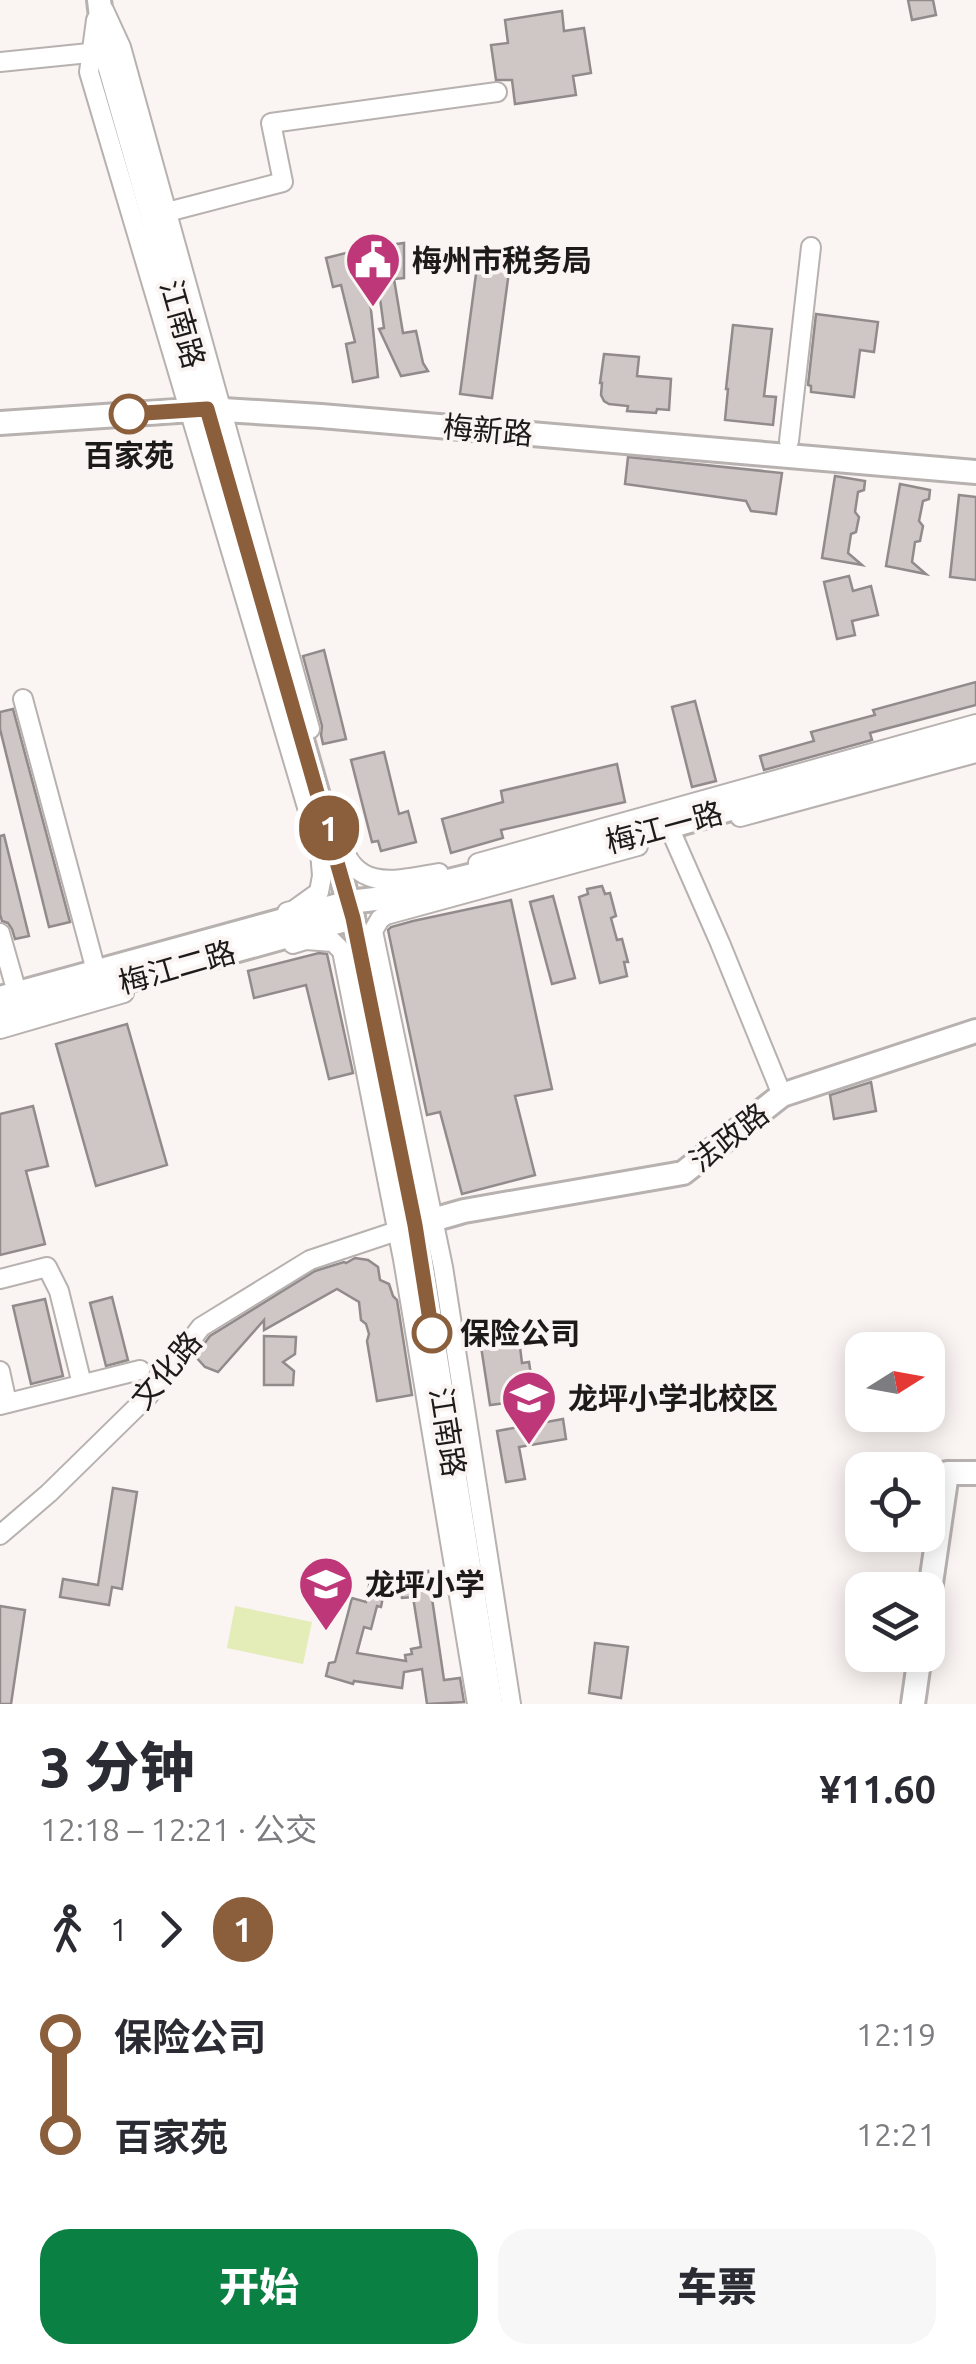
<!DOCTYPE html>
<html lang="zh">
<head>
<meta charset="utf-8">
<style>
  body { margin:0; font-family:Ubuntu,"Noto Sans SC",sans-serif; background:#f7f7f7; color:#2b2b33; height:100vh; display:flex; flex-direction:column; font-size:38px; white-space:nowrap }
  * { box-sizing:border-box; margin:0 }
  p { font-size:32px; color:#7c7c81 }
  .icon { flex:none; width:55px; height:55px; fill:none; stroke:currentColor; stroke-width:2; stroke-linecap:round; stroke-linejoin:round }
  .map { position:relative; height:1704px; overflow:hidden }
  .sheet { display:flex; flex-direction:column; background:#fff; flex:1 }
  .sheet>* { flex:none }
  .badge { padding:0 20px; border-radius:32px; font-size:35px; line-height:65px }
  .needle { width:65px; rotate:79deg }
  .tools { position:absolute; left:845px; top:1332px; display:grid; gap:20px }
  .tools a { display:grid; place-items:center; width:100px; height:100px; border-radius:20px; background:#fff; box-shadow:0 5px 25px #0003; font-size:50px }
  .map>.badge { position:absolute; translate:-50% -50%; box-shadow:0 0 0 5px #fff }
  .legs { display:flex; align-items:center; gap:15px; height:110px; padding:0 40px; font-size:32px }
  .legs p { margin-inline-start:auto }
  .summary { display:flex; align-items:center; justify-content:space-between; height:170px; padding:0 40px }
  h1 { font-size:55px; font-weight:800; line-height:75px }
  .primary-button { display:flex; gap:20px; margin-top:auto; padding:20px 40px }
  .primary-button a { flex:1; height:115px; border-radius:30px; background:#0b8043; color:#fff; font-size:40px; font-weight:800; line-height:115px; text-align:center }
  .primary-button a+a { background:#f7f7f7; color:#2b2b33 }
  ul { padding:0 40px; list-style:none }
  li { display:flex; align-items:center; gap:35px; height:100px; font-size:38px }
  li i { display:grid; place-items:center; width:15px; height:100%; margin:0 12px; background:currentColor }
  li i::after { content:''; width:25px; height:25px; margin:-12px; border:8px solid; border-radius:50%; background:#fff }
  li p { margin-inline-start:auto }
  li:first-child i { background:linear-gradient(#0000 50%,currentColor 0) }
  li:last-child i { background:linear-gradient(currentColor 50%,#0000 0) }
  .map>svg:first-child { display:block }
</style>
</head>
<body>
<div class="map">
<svg width="976" height="1704" viewBox="0 0 976 1704">
  <rect width="100%" height="100%" fill="#faf4f2"/>
  <path fill="#e4ecb7" d="M235,1606L312,1622L303,1664L227,1648Z"/>
  <g fill="#cec7c6" stroke="#928b8b" stroke-width="2.5">
    <path d="M908,0H933L936,15L912,20Z"/>
    <path d="M562,11L564,31L584,28L591,73L573,76L576,95L515,104L512,80H496L491,45L508,43L505,20Z"/>
    <path d="M404,243V278L394,279L403,333L416,331L423,363L428,371L401,376L379,329L384,328L373,247Z"/>
    <path d="M350,252L370,300L378,377L353,382L346,344L355,342L341,285L333,287L326,258Z"/>
    <path d="M478,259L510,264L492,398L460,394Z"/>
    <path d="M816,314L878,322L874,352L860,350L854,397L811,392V386L808,385Z"/>
    <path d="M733,325L772,329L764,396L776,397L773,425L725,420L728,389H726Z"/>
    <path d="M604,354L639,357L637,376L671,379L669,410L657,409L656,413L627,411L628,406L609,404L604,401L601,395L602,383H600Z"/>
    <path d="M628,457L782,473L776,514L751,511L746,501L625,484Z"/>
    <path d="M835,476L865,481L864,490L858,492L855,512L859,517L856,532L851,534L848,553L862,565L822,558Z"/>
    <path d="M900,484L930,490L929,499L923,501L919,521L923,526L920,541L915,542L912,562L926,574L886,566Z"/>
    <path d="M959,495L976,497V580L950,577Z"/>
    <path d="M849,576L853,591L871,586L878,615L852,621L855,635L837,639L824,582Z"/>
    <path d="M324,650L346,739L323,744L321,735L322,726L303,656Z"/>
    <path d="M976,682V705L870,733L872,740L764,770L760,756L814,741L811,732L875,715L873,710Z"/>
    <path d="M695,701L716,781L692,787L672,707Z"/>
    <path d="M13,709L70,922L49,927L0,729V712Z"/>
    <path d="M384,752L399,814L408,811L416,842L381,851L378,841L372,842L351,760Z"/>
    <path d="M617,764L625,802L501,830L503,838L451,853L442,819L503,802L501,791Z"/>
    <path d="M4,835L29,936L15,939L12,929L8,923L2,921L0,914V836Z"/>
    <path d="M602,886L605,894L610,893L616,916L611,918L617,940L622,939L628,962H624L627,976L600,983L579,897L588,894L587,889Z"/>
    <path d="M553,896L575,978L552,984L530,902Z"/>
    <path d="M511,900L552,1089L515,1096L535,1175L462,1194L440,1112L427,1115L388,930L391,927L413,921Z"/>
    <path d="M319,953L327,954L353,1073L329,1079L306,985L254,998L248,971Z"/>
    <path d="M127,1024L167,1165L96,1186L56,1044Z"/>
    <path d="M871,1082L876,1111L834,1119L830,1095Z"/>
    <path d="M33,1106L48,1166L26,1171L45,1244L0,1255V1114Z"/>
    <path d="M355,1258L368,1260L378,1267L380,1280L389,1284L393,1296L397,1300L412,1395L377,1401L367,1341L369,1334L366,1324L361,1320L359,1302L337,1289L264,1330V1320L218,1372L205,1367L195,1356L210,1336L315,1271L344,1262L346,1263Z"/>
    <path d="M112,1297L128,1360L106,1366L90,1303Z"/>
    <path d="M45,1299L63,1376L31,1384L13,1306Z"/>
    <path d="M511,1326L515,1348L520,1347L522,1363L529,1362L533,1389L512,1392L514,1402L490,1405L480,1340H486L484,1330Z"/>
    <path d="M264,1336L296,1337L295,1354L283,1362L294,1371L293,1385H264Z"/>
    <path d="M563,1419L566,1439L519,1447L525,1479L506,1482L497,1431Z"/>
    <path d="M113,1488L137,1492L122,1589L112,1587L109,1605L60,1597L63,1579L98,1585Z"/>
    <path d="M428,1571L444,1680L460,1678L464,1702L427,1704L422,1669L404,1672L402,1688L354,1681L353,1684L326,1676L329,1663L335,1662L352,1598L366,1602L371,1575L387,1577L381,1607L377,1606L371,1629L364,1627L357,1653L406,1661L405,1655L412,1654L411,1649L421,1647L413,1597L402,1598L397,1576Z"/>
    <path d="M0,1606L25,1610L11,1704H0Z"/>
    <path d="M595,1643L628,1647L621,1698L589,1693Z"/>
  </g>
  <g fill="none" stroke-linecap="round" stroke-linejoin="round">
    <g stroke="#b7b1af" stroke-width="22">
      <g id="street">
        <path d="M104,10L121,47L310,729"/>
        <path d="M96,20L89,72L320,851L322,876L319,892L294,910L287,912"/>
        <path d="M0,62L99,52"/>
        <path d="M175,210L283,182L271,123L497,92"/>
        <path d="M789,441L811,247"/>
        <path d="M23,699L95,967"/>
        <path d="M740,817L976,753"/>
        <path d="M669,827L720,943L782,1095"/>
        <path d="M341,841C355,893 398,880 439,873"/>
        <path d="M478,863L976,724"/>
        <path d="M0,933L16,989"/>
        <path d="M293,944L306,940L333,942L342,951L403,1259L477,1704"/>
        <path d="M0,1029L124,993"/>
        <path d="M0,1279L47,1267L59,1291L82,1384"/>
        <path d="M0,1371L7,1403"/>
        <path d="M0,1405L140,1370"/>
        <path d="M0,1535L49,1493L148,1396L201,1327L310,1260L406,1228"/>
        <path d="M511,1704L443,1267L373,931L380,919L386,915L638,846"/>
      </g>
    </g>
    <g stroke="#b7b1af" stroke-width="28">
      <g id="secondary">
        <path d="M99,0L105,51L353,918L415,1225L491,1704"/>
        <path d="M0,423L207,409L321,416L976,472"/>
        <path d="M0,998L349,902L375,899L669,827L976,737"/>
        <path d="M0,1016L353,918"/>
        <path d="M415,1225L464,1211L683,1173L782,1095L976,1031"/>
        <path d="M928,1604L947,1473H976"/>
        <path d="M913,1704L920,1655"/>
      </g>
    </g>
    <use href="#street" stroke="#fff" stroke-width="18"/>
    <use href="#secondary" stroke="#fff" stroke-width="22"/>
  </g>
  <g fill="none" stroke-linecap="round" stroke-linejoin="round">
    <g stroke="#fff" stroke-width="22">
      <path id="line-1" d="M129,414L207,409L353,918L415,1225L432,1333"/>
    </g>
    <use href="#line-1" stroke="#8b5e3c" stroke-width="15"/>
  </g>
  <defs>
    <g id="civic-pin" transform="scale(2.875)"><path d="M0 17L-7.5 6A9.5 9.5 0 1 1 7.5 6Z" fill="#bd3779" stroke="#faf4f2"/><path d="M-.6-6.5H3V-4.5H.6V-3L4-1V1h2V6H-6V1h2V-1L-.6-3ZM-1.2 2.5V6h2.4V2.5Z" fill="#fff"/></g>
    <g id="school-pin" transform="scale(2.875)"><path d="M0 17L-7.5 6A9.5 9.5 0 1 1 7.5 6Z" fill="#bd3779" stroke="#faf4f2"/><path d="M0-5L7-2L0 1L-7-2ZM-4 1L0 2.5L4 1V4Q0 6-4 4Z" fill="#fff"/></g>
  </defs>
  <g fill-rule="evenodd">
    <use href="#civic-pin" x="373" y="260"/>
    <use href="#school-pin" x="529" y="1398"/>
    <use href="#school-pin" x="326" y="1584"/>
  </g>
  <g fill="#fff" stroke="#8b5e3c" stroke-width="5">
    <circle cx="129" cy="414" r="18"/>
    <circle cx="432" cy="1333" r="18"/>
  </g>
  <g text-anchor="middle" dominant-baseline="central" stroke-width="8" stroke-linejoin="round" paint-order="stroke">
    <g font-size="30" font-weight="bold" fill="#1d1a1a" stroke="#faf4f2" text-anchor="start">
      <text x="412" y="260">梅州市税务局</text>
      <text x="568" y="1398">龙坪小学北校区</text>
      <text x="365" y="1584">龙坪小学</text>
    </g>
    <g font-size="30" fill="#1d1a1a" stroke="#faf4f2">
      <text transform="translate(183 324) rotate(74)">江南路</text>
      <text transform="translate(488 430) rotate(5)">梅新路</text>
      <text transform="translate(664 827) rotate(-15)">梅江一路</text>
      <text transform="translate(177 967) rotate(-16)">梅江二路</text>
      <text transform="translate(729 1137) rotate(-38)">法政路</text>
      <text transform="translate(166 1370) rotate(-50)">文化路</text>
      <text transform="translate(448 1432) rotate(81)">江南路</text>
    </g>
    <g font-size="30" font-weight="bold" fill="#1d1a1a" stroke="#faf4f2">
      <text x="129" y="455">百家苑</text>
      <text x="460" y="1333" text-anchor="start">保险公司</text>
    </g>
  </g>
</svg>
<div class="tools">
<a><svg class="needle" viewBox="-14 -14 28 28"><path d="M0-13l5 13h-10z" fill="#e53935"/><path d="M0 13l5-13h-10z" fill="#7c7c81"/></svg></a>
<a><svg class="icon" aria-label="locate" viewBox="0 0 24 24"><circle cx="12" cy="12" r="6"/><path d="M12 2v4M12 18v4M2 12h4M18 12h4"/></svg></a>
<a><svg class="icon" aria-label="layers" viewBox="0 0 24 24"><path d="M12 4l9 5-9 5-9-5zM3 14l9 5 9-5"/></svg></a>
</div>
<b class="badge" style="left:329px;top:828px;background:#8b5e3c;color:#fff">1</b>
</div>
<section class="sheet">
<div class="summary"><div><h1>3 分钟</h1><p>12:18 – 12:21 · 公交</p></div><b>¥11.60</b></div>
<div class="legs"><svg class="icon" aria-label="walk" viewBox="0 0 24 24"><circle cx="13" cy="4" r="2"/><path d="M13 8l-2 6 4 7M11 14l-3 7M7 12l3-4h3l4 4"/></svg>1<svg class="icon" aria-label="forward" viewBox="0 0 24 24"><path d="M9 5l7 7-7 7"/></svg><b class="badge" style="background:#8b5e3c;color:#fff">1</b></div>
<ul>
<li><i style="color:#8b5e3c"></i><b>保险公司</b><p>12:19</p></li>
<li><i style="color:#8b5e3c"></i><b>百家苑</b><p>12:21</p></li>
</ul>
<div class="primary-button"><a>开始</a><a>车票</a></div>
</section>
</body>
</html>
